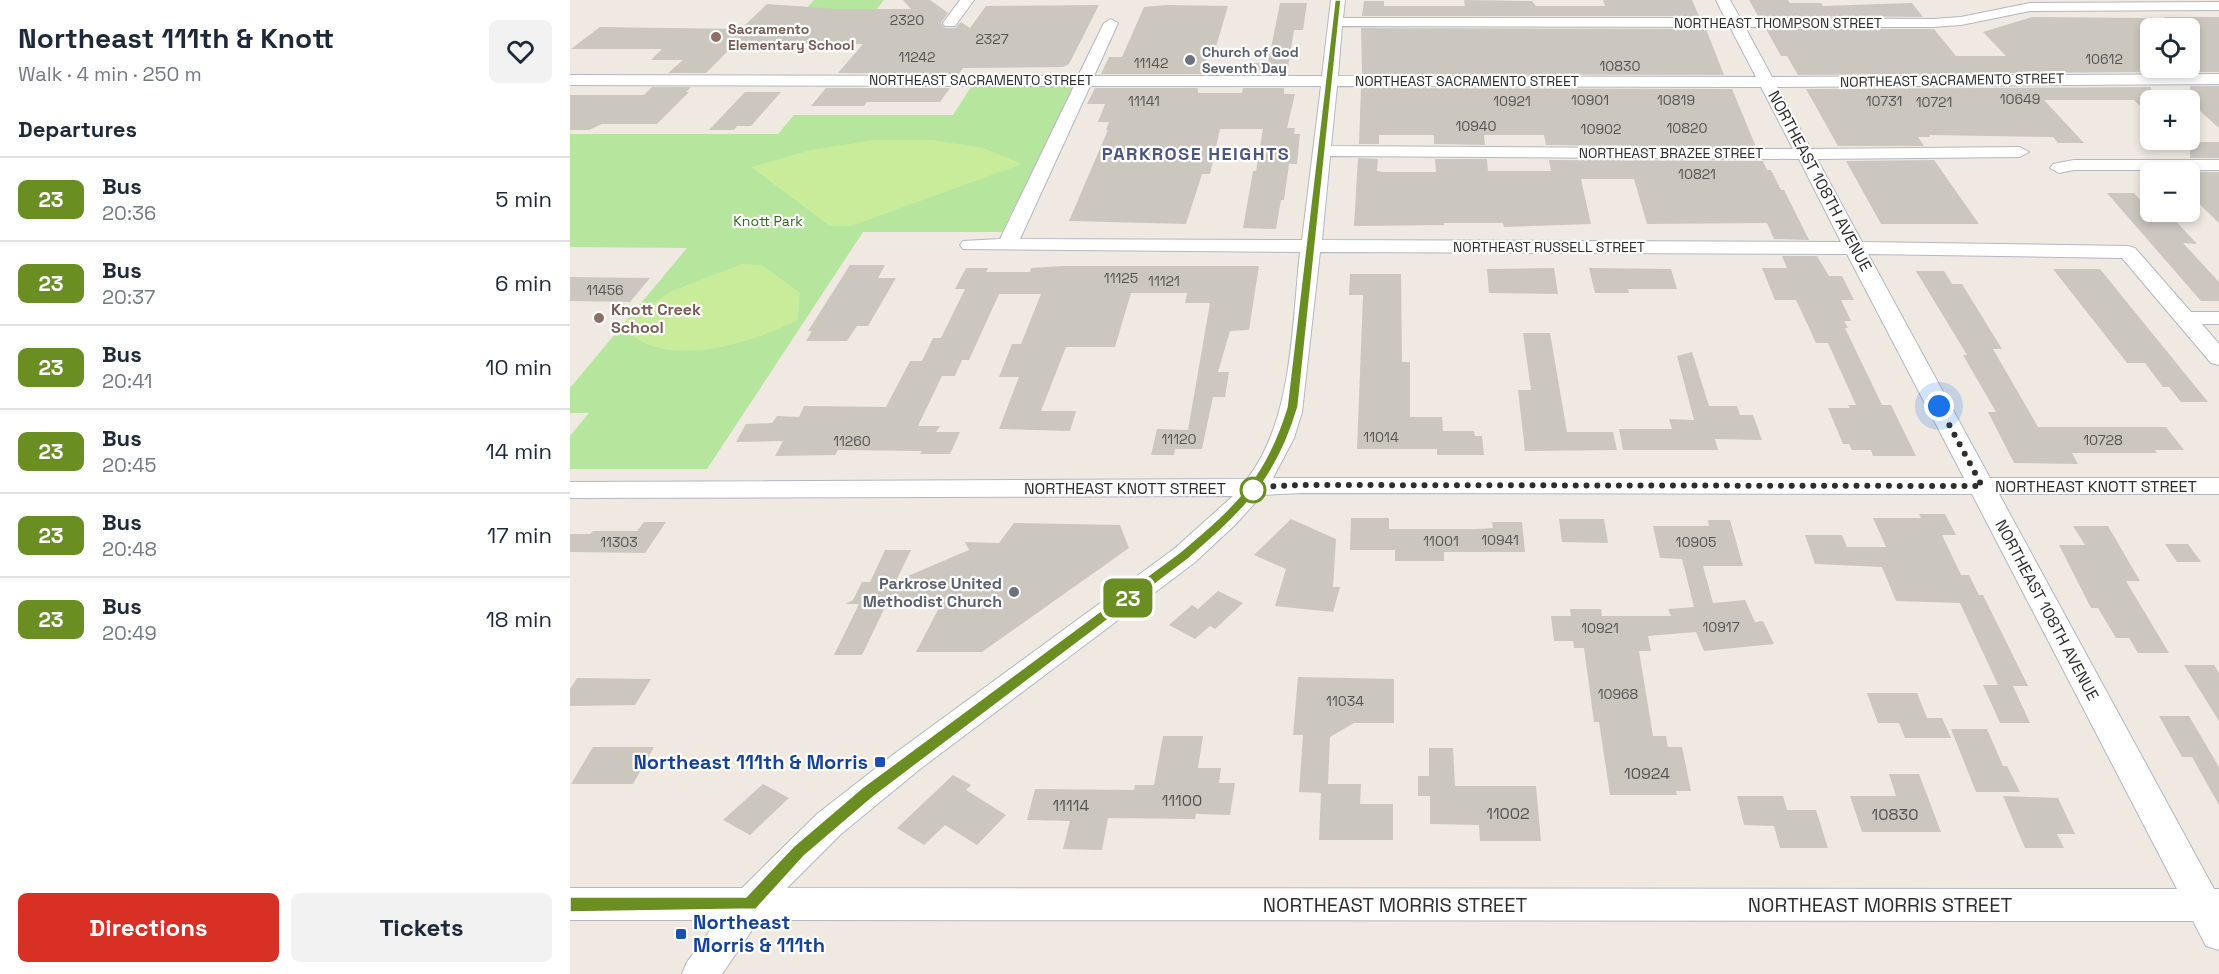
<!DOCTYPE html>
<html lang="en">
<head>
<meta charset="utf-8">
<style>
  body { margin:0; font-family:"Space Grotesk",sans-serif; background:#f2f2f3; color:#1f2937; height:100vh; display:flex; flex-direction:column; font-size:22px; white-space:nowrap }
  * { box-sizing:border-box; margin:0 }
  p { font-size:20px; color:#747a83 }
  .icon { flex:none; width:33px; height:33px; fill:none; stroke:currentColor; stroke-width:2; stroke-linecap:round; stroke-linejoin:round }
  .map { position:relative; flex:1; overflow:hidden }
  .sheet { display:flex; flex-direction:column; background:#fff; width:570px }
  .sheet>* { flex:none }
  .badge { padding:0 12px; border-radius:9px; font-size:21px; line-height:39px }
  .controls { position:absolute; left:1570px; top:18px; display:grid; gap:12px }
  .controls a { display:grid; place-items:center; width:60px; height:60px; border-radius:9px; background:#fff; box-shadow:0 3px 9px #0003; font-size:30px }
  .you { position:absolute; width:30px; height:30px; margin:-15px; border:4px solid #fff; border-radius:50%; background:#1a73e8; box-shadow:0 0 0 9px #1a73e833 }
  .map>.badge { position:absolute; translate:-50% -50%; box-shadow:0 0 0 3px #fff }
  h2 { padding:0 18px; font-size:22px; line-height:54px }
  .round { display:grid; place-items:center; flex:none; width:63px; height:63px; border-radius:9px; background:#f2f2f3 }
  .summary { display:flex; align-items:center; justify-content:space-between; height:102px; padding:0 18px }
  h1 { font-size:28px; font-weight:600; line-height:45px }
  .button { display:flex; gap:12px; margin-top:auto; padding:12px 18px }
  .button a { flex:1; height:69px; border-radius:9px; background:#d93025; color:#fff; font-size:24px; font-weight:600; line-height:69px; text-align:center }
  .button a+a { background:#f2f2f3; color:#1f2937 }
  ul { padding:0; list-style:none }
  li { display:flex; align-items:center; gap:18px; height:84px; padding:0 18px; border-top:2px solid #e0e1e3 }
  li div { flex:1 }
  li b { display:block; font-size:22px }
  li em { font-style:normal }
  li .badge { min-width:66px; font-weight:700; text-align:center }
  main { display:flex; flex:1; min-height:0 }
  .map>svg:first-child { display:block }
</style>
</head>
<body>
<main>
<section class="sheet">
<div class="summary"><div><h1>Northeast 111th &amp; Knott</h1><p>Walk · 4 min · 250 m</p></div><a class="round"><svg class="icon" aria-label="heart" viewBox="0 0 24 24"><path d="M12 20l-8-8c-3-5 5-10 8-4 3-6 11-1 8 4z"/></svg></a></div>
<h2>Departures</h2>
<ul>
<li><span class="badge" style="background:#6b8e23;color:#fff">23</span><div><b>Bus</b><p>20:36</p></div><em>5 min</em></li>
<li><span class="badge" style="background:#6b8e23;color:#fff">23</span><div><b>Bus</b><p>20:37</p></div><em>6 min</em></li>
<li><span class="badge" style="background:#6b8e23;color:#fff">23</span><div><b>Bus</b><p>20:41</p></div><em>10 min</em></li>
<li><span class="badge" style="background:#6b8e23;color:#fff">23</span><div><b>Bus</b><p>20:45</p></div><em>14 min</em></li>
<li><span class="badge" style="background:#6b8e23;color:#fff">23</span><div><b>Bus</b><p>20:48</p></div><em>17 min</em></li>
<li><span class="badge" style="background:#6b8e23;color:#fff">23</span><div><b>Bus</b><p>20:49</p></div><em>18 min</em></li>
</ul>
<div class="button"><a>Directions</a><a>Tickets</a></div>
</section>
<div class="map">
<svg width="1649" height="974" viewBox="0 0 1649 974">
  <rect width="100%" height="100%" fill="#efe9e1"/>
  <g fill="#b6e59e">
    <path d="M244,0H314L306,10H235Z"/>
    <path d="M401,87H503L432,232H293L137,469H0V436L19,413H0V388L117,248L0,247V134H208L224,115H383Z"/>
  </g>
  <g fill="#c9ec9a">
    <path d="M303,140H362L413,148L452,164L281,226H260L181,167L241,150Z"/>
    <path d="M172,264L192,265L230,293L228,320C182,343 89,374 51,324L102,291Z"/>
  </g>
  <g fill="#cbc7bf">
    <path d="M333,0H360L378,13L371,23L375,28H385L391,22L400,28L416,6L529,5L499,64L493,67L393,68L389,74L268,73L293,44H201L193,52H157L136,73H98L113,60H81L92,49H1L30,27L171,29L197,4L267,9H341Z"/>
    <path d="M894,0L962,1L966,6H1035L1033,0H1122L1129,16H792L794,1H814V6H895Z"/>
    <path d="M1179,0H1218L1220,3H1251L1253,6L1342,3L1353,17L1188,16Z"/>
    <path d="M710,3H737L733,30H724L717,74H677L679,63H698Z"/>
    <path d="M597,5L658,6L645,50H639L632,74H531L539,57H552L574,7Z"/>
    <path d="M1462,17L1581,18V72L1228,75L1217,56H1211L1196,29H1364L1386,56H1436L1413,32Z"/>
    <path d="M1594,17H1649V72H1620V28H1608Z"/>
    <path d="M791,28L1136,29L1154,75L792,74Z"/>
    <path d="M1620,86H1649V128L1620,102Z"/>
    <path d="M82,87H121L116,92H119L87,124H32L19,130H0V95H74Z"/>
    <path d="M1581,87V117L1564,100H1474L1514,143H1488L1483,137L1359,135L1360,137H1348L1354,146H1268L1236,89Z"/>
    <path d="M256,88H380L370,102H297L294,106H241Z"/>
    <path d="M525,88H628V93H672L673,88H714V94H725L717,128H725L724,134H730L727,164H719L714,200H711L706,229L673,228L683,171H686L693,129H650L640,174H632L616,224L499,221L538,130H536L539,122H528L535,104H517Z"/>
    <path d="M791,88L1162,89L1186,147L976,145L974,135H914L915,145L864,144V135H809V144H789Z"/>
    <path d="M175,92H211L181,126H167L164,130H139Z"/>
    <rect x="1620" y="142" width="29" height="16"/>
    <path d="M788,158L808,159L807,171L813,172H866L865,159H917L918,171H981L979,160L1193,161L1197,170H1201L1211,190H1214L1239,240L1204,239L1197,223L1077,224L1064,179H1011L1021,224L934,227L933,223H874V225L784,226Z"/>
    <path d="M1364,160L1409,224H1311L1276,161Z"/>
    <path d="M1620,172H1649V223L1620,195Z"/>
    <path d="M1537,193H1564L1587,218H1603L1627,244L1613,243L1649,282V301H1631Z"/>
    <path d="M1212,256H1247L1259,276H1272L1284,300H1271L1281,321H1274L1278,328H1275L1312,405H1321L1346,456H1303L1301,450H1282L1279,444H1273L1258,408H1280L1278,405H1286L1258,343H1246L1226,300H1205L1192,268H1217Z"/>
    <path d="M280,265H315L308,278H326L298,326H287L277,341H236L242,331H238Z"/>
    <path d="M493,266H689L679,330L660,331L648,372H659L655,397H643L632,449H605L604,455H581L587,429L618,430L640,303H615L617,293H561L545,347H496L471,411H506L500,431L429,429L449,377H429L442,344H451L471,294H429L399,360H392L385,376H372L348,426H370L366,432H390L380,454H350L352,451L268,450L265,455L205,456L213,441L166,442L176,424L202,423L207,416L229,417L234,406L316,407L340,361H352L363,338H371L395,289H385L396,268H418L416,272H460L461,268Z"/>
    <path d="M984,268L988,294L919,293L917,269Z"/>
    <path d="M1019,268L1101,269L1107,289H1058L1059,293H1025Z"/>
    <path d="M1483,269H1530L1638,402H1611L1599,387H1593L1575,363H1557Z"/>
    <path d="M1346,271H1374L1382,284H1392L1432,349H1423L1468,427H1596L1614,450H1585L1587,453H1502L1508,464L1444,463L1418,412H1426L1393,355H1397Z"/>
    <path d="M780,274H831L832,362H840V417H872L873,431H904L905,436H912L914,455H867V449H787L793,295H779Z"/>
    <path d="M0,277L80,278L60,302L0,301Z"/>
    <path d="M953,333H980L997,432H1043L1047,450L955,451L948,390H961Z"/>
    <path d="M1122,352L1139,406H1167L1170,415H1183L1192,440L1145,439L1148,450H1053L1049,429H1102L1099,419L1124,420L1107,356Z"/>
    <path d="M1349,514H1375L1386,535H1372L1391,575H1399L1409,595H1413L1458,686H1443L1460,723H1430L1413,685H1428L1390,603L1326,601L1312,567L1245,564L1235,535H1272L1277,547H1316L1303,518H1351Z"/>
    <path d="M781,518H819V529H906L923,528L922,522H952L955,552H874V561H825V550H780Z"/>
    <path d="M721,519L766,539L763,587H770L763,612L705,606L716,569L684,555Z"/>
    <path d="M989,519H1034L1038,543L992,542Z"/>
    <path d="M1138,520H1160L1173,566H1133L1143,603L1175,600L1185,622L1193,621L1204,644L1134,651L1126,632L1078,636L1081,651H1069L1083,736H1096L1098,747H1112L1121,791H1106L1107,795H1040L1029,722H1024L1014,648H1004L1003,641H984L981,616H1001L1000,609H1031L1032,616H1101L1098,609L1124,607L1112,559L1090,558L1083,526H1139Z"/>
    <path d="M74,522H96L75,553L0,552V534H20L23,531H67Z"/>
    <path d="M444,523L550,525L559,548L412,652H346L370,606L316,605L292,655H264L289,604H275L283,600L292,582H300L315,550H341L326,581L399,550L395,542L429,543Z"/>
    <path d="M1503,526H1538L1570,581H1556L1599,653H1568L1559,638H1546L1528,608H1521L1489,545H1515Z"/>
    <path d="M1595,544H1618L1631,562H1607Z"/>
    <path d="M648,591L673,603L645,629L640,626L625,639L599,625L622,605L628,609Z"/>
    <path d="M1614,665H1644L1649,673V721Z"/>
    <path d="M728,677L824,679V723H784L760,737L758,784H791L790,804H823V840H749L751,793L729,792L733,735H723Z"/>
    <path d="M7,678L81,679L65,705L0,706V689Z"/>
    <path d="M1297,693H1347L1357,718H1372L1381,738H1335L1329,723H1308Z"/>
    <path d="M1589,716H1619L1649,767V805L1622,757H1612Z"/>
    <path d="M1381,729H1417L1433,766H1437L1450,792H1406Z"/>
    <path d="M593,736H633L628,768H651L649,783H665L660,815L626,814L625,819L538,818L532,850L493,849L500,821L457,820L465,789L564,790L565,785H584Z"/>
    <path d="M23,747H84L63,784H1Z"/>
    <path d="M859,748H883L885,786H966L971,841H910L909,825L860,824V796H848V776H859Z"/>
    <path d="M1319,774H1349L1371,832H1292L1280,796H1326Z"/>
    <path d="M383,775L401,785L396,790L436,815L407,845L375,825L354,845L327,828Z"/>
    <path d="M193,784L219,798L180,835L153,820Z"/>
    <path d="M1167,796H1213L1217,810H1246L1258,848H1210L1204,826L1174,825Z"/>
    <path d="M1433,796L1488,798L1505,834H1487L1494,848H1455Z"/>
  </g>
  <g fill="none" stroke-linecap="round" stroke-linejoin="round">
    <g stroke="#b4b7c1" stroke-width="2">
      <g id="minor">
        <path d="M390,0H404L385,26H375L373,23Z"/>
        <path d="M761,0H775L773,18H1155L1146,0H1160L1170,18L1363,19L1391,17L1460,3L1649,2V10L1460,11L1391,25L1363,27H1175L1202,77L1649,74V84L1207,87L1241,149L1450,147L1459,152L1450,157L1247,159L1292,242L1558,246L1565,248L1621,312H1649V324H1632L1649,344V365L1641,363L1552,258L1298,254L1420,478H1649V494H1429L1644,889H1649V950L1636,946L1623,921L189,920L152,974H112L117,962L148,920H0V888H172L247,814L328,751L604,549L663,496L0,498V482L677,479C723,421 722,323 730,252L393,249L390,245L393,241L430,239L504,86L0,85V75L508,76L534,23L541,19L548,23L524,76H752ZM772,26L1160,27L1186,77L768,76ZM520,86H751L732,240L450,239ZM767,86L1191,87L1223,149L761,146ZM760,156L1229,159L1271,242L752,240ZM750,252L1277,254L1394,478H703L724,438L732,412ZM732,493L1402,494L1607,889L217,888L271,834L350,769L624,563L665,525L692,495Z"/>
        <path d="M1504,160H1649V170H1504L1489,173L1480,168L1483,164Z"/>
      </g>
    </g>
    <use href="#minor" fill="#fff" fill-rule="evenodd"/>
  </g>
  <path fill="#6b8e23" stroke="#fff" stroke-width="1.5" d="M765,0H771L728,407C706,481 674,510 618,559L303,797L234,856L186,909L0,912V897H176L223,847L292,788L609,553C665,506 695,479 717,407Z"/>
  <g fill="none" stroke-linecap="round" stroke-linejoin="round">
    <path stroke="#2e2e2e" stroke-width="6" stroke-dasharray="0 10.8" d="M683,490L686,487L732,485L1412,486L1369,406"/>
  </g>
  <g fill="#8d6e63" stroke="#fff" stroke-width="2">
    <circle cx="146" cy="37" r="6"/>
    <circle cx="29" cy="318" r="6"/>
  </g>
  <g fill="#6b7280" stroke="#fff" stroke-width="2">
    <circle cx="620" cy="60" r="6"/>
    <circle cx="444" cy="592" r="6"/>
  </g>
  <circle fill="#fff" stroke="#6b8e23" stroke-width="3" cx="683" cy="490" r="12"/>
  <g fill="#1a4fb4" stroke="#fff" stroke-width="2">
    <rect x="304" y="756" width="12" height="12" rx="3"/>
    <rect x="105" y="928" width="12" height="12" rx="3"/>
  </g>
  <g text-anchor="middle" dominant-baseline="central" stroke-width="4.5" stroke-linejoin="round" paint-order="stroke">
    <g font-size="14" fill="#555452">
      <text x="337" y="20">2320</text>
      <text x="422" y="39">2327</text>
      <text x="347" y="57">11242</text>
      <text x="1534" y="59">10612</text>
      <text x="581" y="63">11142</text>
      <text x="1050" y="66">10830</text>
      <text x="1450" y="99">10649</text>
      <text x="1020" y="100">10901</text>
      <text x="1106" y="100">10819</text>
      <text x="574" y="101">11141</text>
      <text x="942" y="101">10921</text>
      <text x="1314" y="101">10731</text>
      <text x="1364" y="102">10721</text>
      <text x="906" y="126">10940</text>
      <text x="1117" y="128">10820</text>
      <text x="1031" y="129">10902</text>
      <text x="1127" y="174">10821</text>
      <text x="551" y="278">11125</text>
      <text x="594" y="281">11121</text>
      <text x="35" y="290">11456</text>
      <text x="811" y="437">11014</text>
      <text x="609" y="439">11120</text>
      <text x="1533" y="440">10728</text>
      <text x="282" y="441">11260</text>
      <text x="930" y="540">10941</text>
      <text x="871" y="541">11001</text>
      <text x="49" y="542">11303</text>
      <text x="1126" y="542">10905</text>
      <text x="1151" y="627">10917</text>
      <text x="1030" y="628">10921</text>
      <text x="1048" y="694">10968</text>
      <text x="775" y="701">11034</text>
    </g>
    <g font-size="14" fill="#2e2e2e" stroke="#fff">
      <text x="1208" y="23">NORTHEAST THOMPSON STREET</text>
      <text x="411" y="80">NORTHEAST SACRAMENTO STREET</text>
      <text transform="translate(1382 80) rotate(-1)">NORTHEAST SACRAMENTO STREET</text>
      <text x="897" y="81">NORTHEAST SACRAMENTO STREET</text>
      <text x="1101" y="153">NORTHEAST BRAZEE STREET</text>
      <text x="979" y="247">NORTHEAST RUSSELL STREET</text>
    </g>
    <g font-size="14" font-weight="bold" fill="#785e54" stroke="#fff" text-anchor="start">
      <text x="158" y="29">Sacramento<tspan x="158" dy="16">Elementary School</tspan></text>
    </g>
    <g font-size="14" font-weight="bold" fill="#5b616d" stroke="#fff" text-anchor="start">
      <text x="632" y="52">Church of God<tspan x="632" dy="16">Seventh Day</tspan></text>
    </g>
    <g font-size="14" fill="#2c6e1b" stroke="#fff">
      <text x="198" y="221">Knott Park</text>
    </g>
    <g font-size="16" fill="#2e2e2e" stroke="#fff">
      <text transform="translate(1250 181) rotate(62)">NORTHEAST 108TH AVENUE</text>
      <text x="1526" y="486">NORTHEAST KNOTT STREET</text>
      <text x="555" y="488">NORTHEAST KNOTT STREET</text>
      <text transform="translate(1477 610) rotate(62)">NORTHEAST 108TH AVENUE</text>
    </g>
    <g font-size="16" font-weight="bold" fill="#785e54" stroke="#fff" text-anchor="start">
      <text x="41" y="309">Knott Creek<tspan x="41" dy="18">School</tspan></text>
    </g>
    <g font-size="16" font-weight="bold" fill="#5b616d" stroke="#fff" text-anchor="end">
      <text x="432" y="583">Parkrose United<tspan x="432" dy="18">Methodist Church</tspan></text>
    </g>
    <g font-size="16" fill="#555452">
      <text x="1077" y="773">10924</text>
      <text x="612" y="800">11100</text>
      <text x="501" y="805">11114</text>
      <text x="938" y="813">11002</text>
      <text x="1325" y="814">10830</text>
    </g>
    <g font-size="18" font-weight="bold" letter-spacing="1.5" fill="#4d5680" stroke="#fff">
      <text x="626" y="153">PARKROSE HEIGHTS</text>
    </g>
    <g font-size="20" font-weight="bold" fill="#164399" stroke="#fff" text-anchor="end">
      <text x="298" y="762">Northeast 111th &amp; Morris</text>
      <text x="123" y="922" text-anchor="start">Northeast<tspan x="123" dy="23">Morris &amp; 111th</tspan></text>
    </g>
    <g font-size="20" fill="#2e2e2e" stroke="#fff">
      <text x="825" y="905">NORTHEAST MORRIS STREET</text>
      <text x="1310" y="905">NORTHEAST MORRIS STREET</text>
    </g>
  </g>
</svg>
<div class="controls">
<a><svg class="icon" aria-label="locate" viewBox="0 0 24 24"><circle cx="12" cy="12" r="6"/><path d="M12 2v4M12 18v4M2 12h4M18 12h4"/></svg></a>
<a>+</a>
<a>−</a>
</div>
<div class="you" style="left:1369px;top:406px"></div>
<b class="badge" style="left:558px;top:598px;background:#6b8e23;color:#fff">23</b>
</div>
</main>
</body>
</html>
